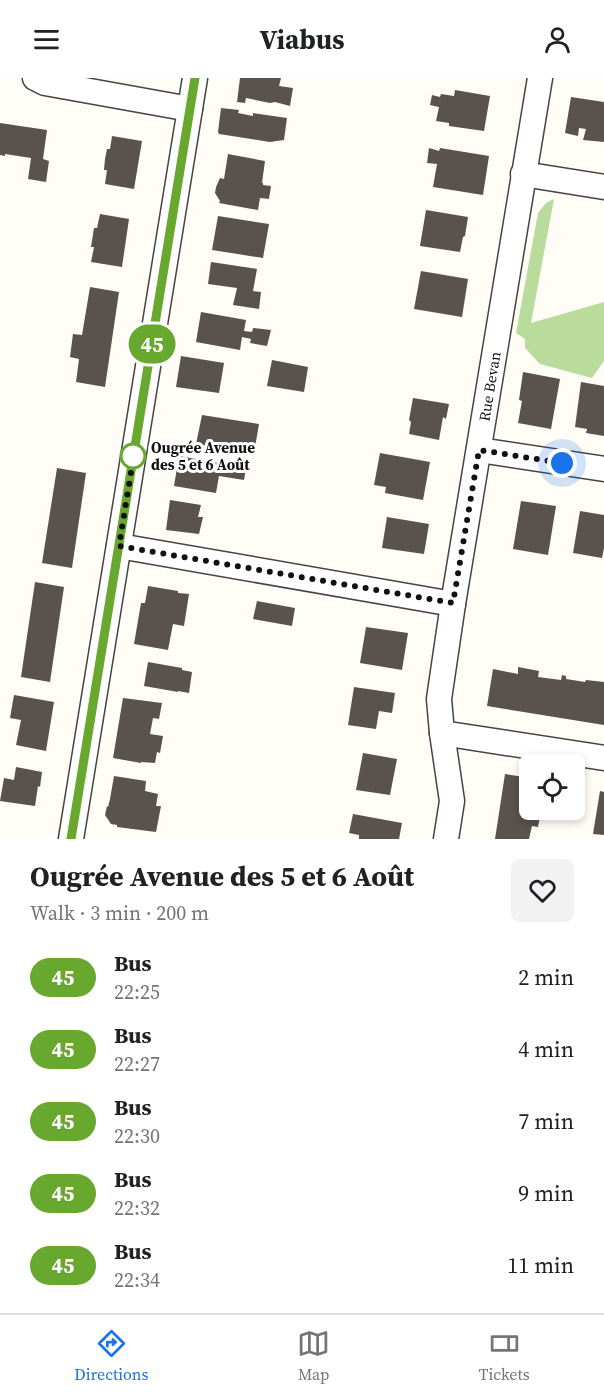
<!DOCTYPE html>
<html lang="en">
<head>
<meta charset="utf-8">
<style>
  body { margin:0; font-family:"Source Serif 4",serif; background:#f2f2f2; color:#202124; height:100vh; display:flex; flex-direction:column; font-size:22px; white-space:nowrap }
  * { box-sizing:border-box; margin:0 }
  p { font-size:20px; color:#757577 }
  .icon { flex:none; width:33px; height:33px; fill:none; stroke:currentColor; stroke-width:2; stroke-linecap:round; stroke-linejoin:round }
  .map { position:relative; height:761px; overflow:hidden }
  .details { display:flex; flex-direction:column; background:#fff; flex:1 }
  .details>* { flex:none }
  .badge { padding:0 12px; border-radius:20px; font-size:21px; line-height:39px }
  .fabs { position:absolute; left:519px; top:676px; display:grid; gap:12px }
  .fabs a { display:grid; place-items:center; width:66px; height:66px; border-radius:9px; background:#fff; box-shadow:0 3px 9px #0003; font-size:30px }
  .you { position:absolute; width:30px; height:30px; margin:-15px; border:4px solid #fff; border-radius:50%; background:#1a73e8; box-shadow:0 0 0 9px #1a73e833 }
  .map>.badge { position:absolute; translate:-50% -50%; box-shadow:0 0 0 3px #fff }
  .round { display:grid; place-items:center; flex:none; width:63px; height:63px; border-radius:9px; background:#f2f2f2 }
  .summary { display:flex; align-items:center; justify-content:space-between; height:102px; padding:0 30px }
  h1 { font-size:28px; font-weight:700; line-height:45px }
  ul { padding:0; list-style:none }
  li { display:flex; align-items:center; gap:18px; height:72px; padding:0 30px }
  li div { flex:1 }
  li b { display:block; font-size:22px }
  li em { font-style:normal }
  li .badge { min-width:66px; font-weight:700; text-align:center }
  header { display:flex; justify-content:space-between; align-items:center; height:78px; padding:0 30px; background:#fff; font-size:27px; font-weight:700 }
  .tabs { display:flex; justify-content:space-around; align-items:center; height:84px; border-top:2px solid #e0e0e0; background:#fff; font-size:16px; color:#757577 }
  .tabs a { display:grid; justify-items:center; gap:3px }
  .tabs .selected { color:#1a73e8 }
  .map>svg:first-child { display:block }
</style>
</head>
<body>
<header><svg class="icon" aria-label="menu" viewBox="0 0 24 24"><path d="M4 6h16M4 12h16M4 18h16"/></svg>Viabus<svg class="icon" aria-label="person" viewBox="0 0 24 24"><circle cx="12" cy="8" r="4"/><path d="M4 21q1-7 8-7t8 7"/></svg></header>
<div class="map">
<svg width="604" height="761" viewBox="0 0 604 761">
  <rect width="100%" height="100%" fill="#fffdf5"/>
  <path fill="#b9dc9c" d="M554,121L531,245L604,224V283L592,300L540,286L525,270V261L516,255L538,135L546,125Z"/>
  <g fill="#5a524d">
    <path d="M240,0H281L279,8L293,10L290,28L275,24L270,25L246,20L245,25L237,24Z"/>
    <path d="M455,12L490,18L484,53L449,48V45L436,43L439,29L430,27L432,17L440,19L441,16L454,18Z"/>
    <path d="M571,19L604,24V64L583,62L586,51L579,50L578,58L565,55Z"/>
    <path d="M221,30L239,32L238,35L253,38V35L287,40L284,62L270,64L219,56L218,54Z"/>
    <path d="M0,45L47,52L43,81L49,83L46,104L28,101L31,80L5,76V78L0,77Z"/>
    <path d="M112,58L142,63L134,111L105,106L107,92H104L105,81L107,71H110Z"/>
    <path d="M429,70L439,73L440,70L489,78L483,117L433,109L437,86L427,85Z"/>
    <path d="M228,76L265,83L262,105H263V107L271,108L269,121L260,120L258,132L219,125L220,123L215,115L216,109L220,100L224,101Z"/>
    <path d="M426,132L468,139L465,158L463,159L460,174L420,168Z"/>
    <path d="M100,136L129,141L122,189L91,184L94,169H91L94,150H97Z"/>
    <path d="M218,138L269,146L263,180L212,172Z"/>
    <path d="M211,184L257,191L253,213L261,214L259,231L233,227L237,210L208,206Z"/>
    <path d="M421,193L468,201L462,239L414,231Z"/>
    <path d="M90,209L119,214L105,309L76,304L79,281L70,279L73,256L82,257Z"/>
    <path d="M201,234L246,242L244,253L252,254L253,250L271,252L267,268L250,265L251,261L242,259L240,272L196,264Z"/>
    <path d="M181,278L224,285L219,315L176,309Z"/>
    <path d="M272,282L308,289L304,314L267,308Z"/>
    <path d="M523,294L560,301L551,351L518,345L522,323L519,322Z"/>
    <path d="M581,304L604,308V358L586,355L587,351L575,349Z"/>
    <path d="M413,320L449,326L446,341L443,339L439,362L409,356L411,344L409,342Z"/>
    <path d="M202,337L259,346L254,375L196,366Z"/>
    <path d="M380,375L430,384L423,422L385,415L386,409L374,407Z"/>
    <path d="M179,378L246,390L244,402L219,398L216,415L174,408Z"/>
    <path d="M57,390L86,395L72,490L42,485Z"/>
    <path d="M170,422L201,427L198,439H203L199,456L166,452Z"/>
    <path d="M521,423L556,428L548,477L513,471Z"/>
    <path d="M580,433L604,437V470L602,480L573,475Z"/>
    <path d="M387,439L429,446L424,476L382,470Z"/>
    <path d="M35,504L64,509L50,604L21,599Z"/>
    <path d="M148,508L178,513V515L189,516L184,548L173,546L168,572L134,566L141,525H145Z"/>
    <path d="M257,523L295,530L292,548L253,541Z"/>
    <path d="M366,549L408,555L402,592L360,585Z"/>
    <path d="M148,584L182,590V592L192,594L189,615L178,613V614L144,608Z"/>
    <path d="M518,589L539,593L538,599L561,602L562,597L566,598V601L585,604L586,602L604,604V647L487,628L493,591L518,596Z"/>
    <path d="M354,609L395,615L392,635L379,633L376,651L348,647Z"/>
    <path d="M14,617L54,624L46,673L16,667L21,642L10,640Z"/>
    <path d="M123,620L162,625L159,641L153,640L150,656L163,658L160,675L157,674L155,685L141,684V685L113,680Z"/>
    <path d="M363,675L397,681L390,717L356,712Z"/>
    <path d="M16,689L42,694L40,709L38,708L35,728L0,723L4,700L14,702Z"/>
    <path d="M505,696L530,700V732H541L538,749L532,748L529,761H495Z"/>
    <path d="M114,698L146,703L145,713L158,716L156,728H161L156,754L117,749V747L111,746L105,737L107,728L108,729L110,721Z"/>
    <path d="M600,713L604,714V757L593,756Z"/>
    <path d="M353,736L402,745L399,761H359V757L349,755Z"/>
  </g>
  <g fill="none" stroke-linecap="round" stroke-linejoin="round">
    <g stroke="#444" stroke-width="27">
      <g id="minor">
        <path d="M35,0L45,5L190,31"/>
        <path d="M523,96L604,109"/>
        <path d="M479,372L604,391"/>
        <path d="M119,468L453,526"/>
        <path d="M442,655L604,680"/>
        <path d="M71,761L195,0"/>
        <path id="s1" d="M446,761L452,723L442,655L439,621L453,526L540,0"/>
      </g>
    </g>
    <use href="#minor" stroke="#fff" stroke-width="24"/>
  </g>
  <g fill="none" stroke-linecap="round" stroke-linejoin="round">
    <g stroke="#fff" stroke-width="14">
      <path id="line" d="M71,761L195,0"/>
    </g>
    <use href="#line" stroke="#69a82f" stroke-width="9"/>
    <path stroke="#111" stroke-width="6" stroke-dasharray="0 10.8" d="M133,378L134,376L119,468L453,525L479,372L562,385"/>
  </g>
  <circle fill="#fff" stroke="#69a82f" stroke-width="3" cx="133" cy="378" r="12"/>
  <g text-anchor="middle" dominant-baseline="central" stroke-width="6" stroke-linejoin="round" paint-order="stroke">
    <g font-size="15" fill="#111" stroke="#fff">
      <text stroke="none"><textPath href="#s1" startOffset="458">Rue Bevan</textPath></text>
    </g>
    <g font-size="15" font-weight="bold" fill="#111" stroke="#fff" text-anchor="start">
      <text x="151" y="369">Ougrée Avenue<tspan x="151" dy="17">des 5 et 6 Août</tspan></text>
    </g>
  </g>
</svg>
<div class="fabs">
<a><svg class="icon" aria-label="locate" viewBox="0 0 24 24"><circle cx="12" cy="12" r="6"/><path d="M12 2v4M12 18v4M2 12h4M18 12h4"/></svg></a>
</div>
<div class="you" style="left:562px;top:385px"></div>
<b class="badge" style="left:152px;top:266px;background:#69a82f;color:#fff">45</b>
</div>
<section class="details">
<div class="summary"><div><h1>Ougrée Avenue des 5 et 6 Août</h1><p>Walk · 3 min · 200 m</p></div><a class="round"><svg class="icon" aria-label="heart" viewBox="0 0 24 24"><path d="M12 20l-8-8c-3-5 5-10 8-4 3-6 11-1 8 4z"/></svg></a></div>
<ul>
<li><span class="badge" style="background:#69a82f;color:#fff">45</span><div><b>Bus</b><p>22:25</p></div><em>2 min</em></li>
<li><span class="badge" style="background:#69a82f;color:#fff">45</span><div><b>Bus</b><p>22:27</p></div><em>4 min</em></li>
<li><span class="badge" style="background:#69a82f;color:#fff">45</span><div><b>Bus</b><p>22:30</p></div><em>7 min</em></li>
<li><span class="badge" style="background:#69a82f;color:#fff">45</span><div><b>Bus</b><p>22:32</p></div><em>9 min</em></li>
<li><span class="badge" style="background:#69a82f;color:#fff">45</span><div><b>Bus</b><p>22:34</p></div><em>11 min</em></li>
</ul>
</section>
<nav class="tabs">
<a class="selected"><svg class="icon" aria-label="directions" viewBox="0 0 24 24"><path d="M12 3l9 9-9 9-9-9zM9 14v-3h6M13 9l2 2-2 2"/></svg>Directions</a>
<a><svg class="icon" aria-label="map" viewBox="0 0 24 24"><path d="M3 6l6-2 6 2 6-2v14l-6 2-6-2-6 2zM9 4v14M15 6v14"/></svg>Map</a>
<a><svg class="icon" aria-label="tickets" viewBox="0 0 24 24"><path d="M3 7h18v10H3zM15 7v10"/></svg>Tickets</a>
</nav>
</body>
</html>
